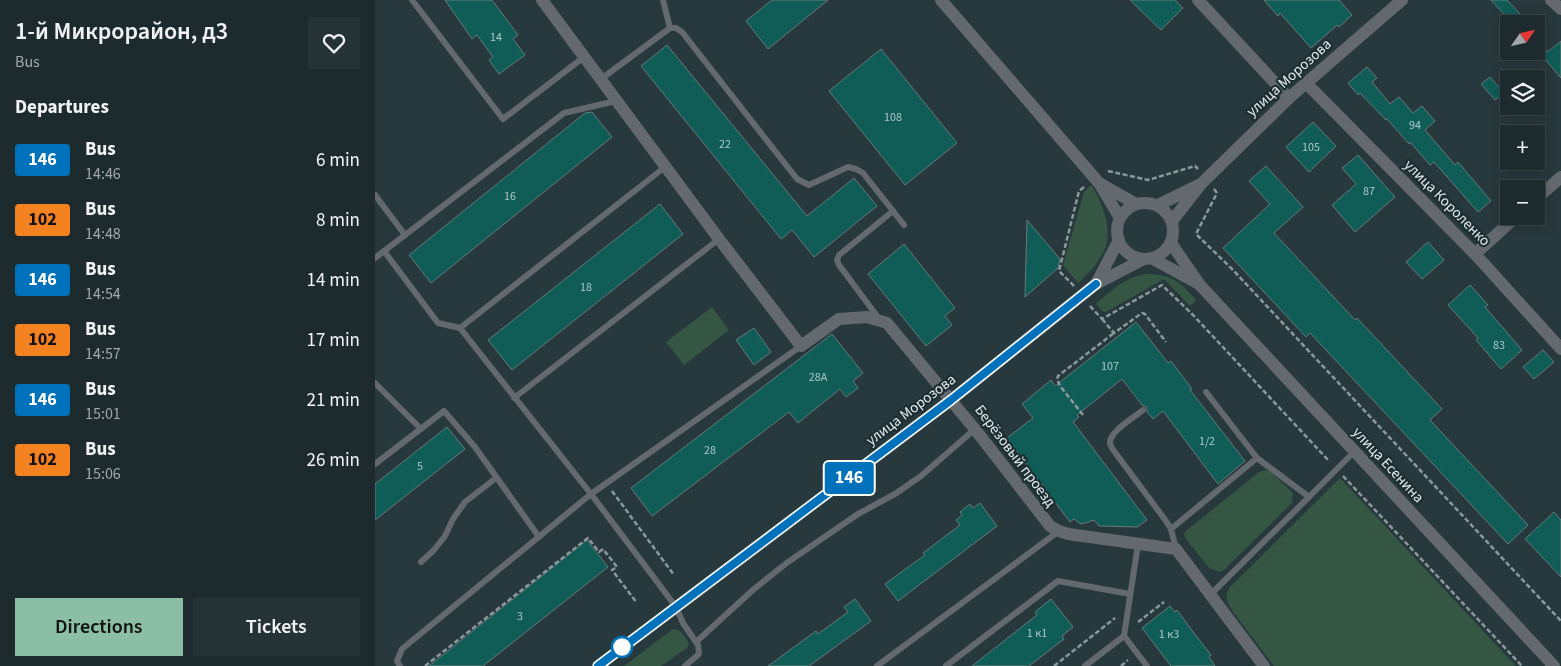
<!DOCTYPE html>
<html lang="en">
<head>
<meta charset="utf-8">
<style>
  body { margin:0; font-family:"Source Sans 3",sans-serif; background:#263336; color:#f1f3f6; height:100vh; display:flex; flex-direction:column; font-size:19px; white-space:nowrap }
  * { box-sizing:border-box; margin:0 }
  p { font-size:16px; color:#a1a7aa }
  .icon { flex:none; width:28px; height:28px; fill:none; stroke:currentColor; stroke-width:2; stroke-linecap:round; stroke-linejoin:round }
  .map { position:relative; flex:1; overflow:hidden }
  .drawer { display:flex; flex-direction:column; background:#1e2b2e; width:375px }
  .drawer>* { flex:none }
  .badge { padding:0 10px; border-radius:4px; font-size:18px; line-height:32px }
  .needle { width:32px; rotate:56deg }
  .fabs { position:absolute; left:1125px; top:15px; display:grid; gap:10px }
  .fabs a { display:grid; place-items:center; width:45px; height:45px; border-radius:0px; background:#1e2b2e; box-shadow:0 2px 12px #0003,0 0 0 1px #3c474a; font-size:25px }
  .map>.badge { position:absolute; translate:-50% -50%; box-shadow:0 0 0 2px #fff }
  h2 { padding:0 15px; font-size:19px; line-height:45px }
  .round { display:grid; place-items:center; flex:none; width:52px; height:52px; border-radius:0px; background:#263336 }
  .overview { display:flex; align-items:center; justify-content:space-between; height:85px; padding:0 15px }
  h1 { font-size:24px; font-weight:600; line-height:38px }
  .button { display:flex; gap:10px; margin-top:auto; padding:10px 15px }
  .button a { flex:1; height:58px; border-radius:0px; background:#8abfa5; color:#111; font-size:20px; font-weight:600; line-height:58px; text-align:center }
  .button a+a { background:#263336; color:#f1f3f6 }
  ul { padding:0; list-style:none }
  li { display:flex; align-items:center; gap:15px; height:60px; padding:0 15px }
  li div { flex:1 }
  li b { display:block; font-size:19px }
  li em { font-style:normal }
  li .badge { min-width:55px; font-weight:700; text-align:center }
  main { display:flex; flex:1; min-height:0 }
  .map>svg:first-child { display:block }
</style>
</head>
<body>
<main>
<section class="drawer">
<div class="overview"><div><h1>1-й Микрорайон, д3</h1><p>Bus</p></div><a class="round"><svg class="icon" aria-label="heart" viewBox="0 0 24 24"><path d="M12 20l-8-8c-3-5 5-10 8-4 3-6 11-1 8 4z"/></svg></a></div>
<h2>Departures</h2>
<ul>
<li><span class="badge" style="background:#0072bc;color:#fff">146</span><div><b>Bus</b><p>14:46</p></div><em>6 min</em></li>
<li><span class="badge" style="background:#f58220;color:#111">102</span><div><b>Bus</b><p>14:48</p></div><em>8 min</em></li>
<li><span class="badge" style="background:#0072bc;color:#fff">146</span><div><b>Bus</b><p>14:54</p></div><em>14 min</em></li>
<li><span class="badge" style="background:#f58220;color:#111">102</span><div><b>Bus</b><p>14:57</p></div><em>17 min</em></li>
<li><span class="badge" style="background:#0072bc;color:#fff">146</span><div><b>Bus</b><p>15:01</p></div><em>21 min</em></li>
<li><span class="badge" style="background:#f58220;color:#111">102</span><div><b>Bus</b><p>15:06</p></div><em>26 min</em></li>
</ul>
<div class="button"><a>Directions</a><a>Tickets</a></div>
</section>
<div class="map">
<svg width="1186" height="666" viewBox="0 0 1186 666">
  <rect width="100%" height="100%" fill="#28393e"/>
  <g fill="#345643">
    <path d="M716,185C727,200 738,230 730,249C724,262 714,274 703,283L688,265L709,192Z"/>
    <path d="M770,274C796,274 805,281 821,300L815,306L790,280H787L731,312H728L721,304C737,290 749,278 770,274Z"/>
    <path d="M337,307L354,330L309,365L291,342Z"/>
    <path d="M891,470L896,472L918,493L917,503L849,570L845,572L834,568L811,539L809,535L811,531L884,472Z"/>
    <path d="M965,478L1141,666H899L856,609C851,600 850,595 855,587Z"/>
    <path d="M298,629C306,629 311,637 314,644L312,648L286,666H249Z"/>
  </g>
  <g fill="#105d58" stroke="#667a78">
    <path d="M70,0H117L143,35L138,39L150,55L124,74L114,60L118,57L102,35L97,39Z"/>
    <path d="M397,0H453L393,49L371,21Z"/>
    <path d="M755,0H800L808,8L786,30Z"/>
    <path d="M889,0H964L977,15L964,27L962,25L936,48L905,13L903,16Z"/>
    <path d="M1116,0H1132L1145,14L1136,22Z"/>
    <path d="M1186,41V78L1163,51H1174Z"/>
    <path d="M292,45L432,216L479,178L502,206L439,257L417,230L406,239L266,66Z"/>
    <path d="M506,49L582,143L530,185L454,91Z"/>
    <path d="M992,67L1002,78L997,82L1015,104L1024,97L1038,113L1047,106L1060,121L1050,130L1080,165L1083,162L1116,201L1103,212L1059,162L1055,165L1035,142L1034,144L1012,119L1011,120L985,93L983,95L973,83Z"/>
    <path d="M1115,77L1129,93L1120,100L1106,84Z"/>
    <path d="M217,112L237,137L56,283L34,255L210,113Z"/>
    <path d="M938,122L961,146L934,172L911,147Z"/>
    <path d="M983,155L1020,197L980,232L957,205L981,184L967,168Z"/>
    <path d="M891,166L928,207L899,233L980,320L982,318L1067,409L1055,420L1153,525L1133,544L935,333L931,337L848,248L895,204L874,181Z"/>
    <path d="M285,204L308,234L137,370L113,340Z"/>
    <path d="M652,220L685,259L683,268L650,297Z"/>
    <path d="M1053,242L1069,260L1047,279L1031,262Z"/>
    <path d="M529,244L580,308L570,316L577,325L551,346L493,274Z"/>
    <path d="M1095,285L1113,305L1110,307L1147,350L1126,369L1101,340L1103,338L1073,305Z"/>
    <path d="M761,322L793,363L796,361L817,389L815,390L870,461L843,484L788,411L778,419L772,412V407L767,405L747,379L702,415L704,417L698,422L772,520L762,527L724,526L719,520L710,523L706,524L699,519L695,522L632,438L658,418L647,404L676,380L680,386Z"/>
    <path d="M379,328L396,352L379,365L361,340Z"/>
    <path d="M457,334L488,373L478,381L483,388L471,397L465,389L423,423L414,412L277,516L256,488Z"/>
    <path d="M1168,350L1179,362L1159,379L1148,367Z"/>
    <path d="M72,427L90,449L0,520V484Z"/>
    <path d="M605,503L622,526L523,601L510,584L550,555L548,553L585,525L581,520L587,515L585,512L595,504L598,508Z"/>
    <path d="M1179,512L1186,520V577L1150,539Z"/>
    <path d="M212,540L233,567L108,666H54Z"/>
    <path d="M480,599L496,621L434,666H393L441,631L443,634L473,612L469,607Z"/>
    <path d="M676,599L698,627L687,636L689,639L654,666H597L662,615L660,612Z"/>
    <path d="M795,606L800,612L802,610L818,632L836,655L834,657L840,666H796L767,628Z"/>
  </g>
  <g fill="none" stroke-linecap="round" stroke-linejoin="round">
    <g stroke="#8b989c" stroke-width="2.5" stroke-dasharray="5 2.5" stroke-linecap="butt">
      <path d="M733,171L773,180L820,166L823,169"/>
      <path d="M839,189L842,193L821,234L859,271L1186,621"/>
      <path d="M699,286L684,271L704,191L709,187"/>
      <path d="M715,306L727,319L787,285L818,315L954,461"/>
      <path d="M727,319L739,333L767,313L770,314L791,342"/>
      <path d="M708,415L685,386L682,379L683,376L739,333"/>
      <path d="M968,476L1147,666"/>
      <path d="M237,491L299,575"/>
      <path d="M763,622L789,602"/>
      <path d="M50,666L213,538L224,552L228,549L242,567L237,570L262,603"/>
      <path d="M679,666L740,618"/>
      <path d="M746,666L753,660"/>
    </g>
    <g stroke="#64696f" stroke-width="6">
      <path d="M37,0L128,119L209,57"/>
      <path d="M288,0L295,28"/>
      <path d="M226,79L295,28H301L307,32L422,179L434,185L473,167L481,169L488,173L529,225"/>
      <path d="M0,195L30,235"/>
      <path d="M9,251L63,323L85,328L290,167"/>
      <path d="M0,258L189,113L241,101"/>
      <path d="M505,320L464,265L462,260L464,255L518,211"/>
      <path d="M0,383L46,429"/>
      <path d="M831,392L882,458"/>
      <path d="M139,398L344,239"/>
      <path d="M768,410C760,417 733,432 735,444C735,444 738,450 739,451L791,521L796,529L801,549"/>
      <path d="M0,464L69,411L100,447L164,537"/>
      <path d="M796,529L882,458L934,497L979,452"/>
      <path d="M46,562L59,550L70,536L78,519L90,502L121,478"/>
      <path d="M835,595L934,497"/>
      <path d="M749,636L772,666"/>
      <path d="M321,642L379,589L413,562L483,514L520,494L546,476L600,429"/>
      <path d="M25,666L22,661L27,649L216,494L85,328"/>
      <path d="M310,666L324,654L323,645L308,623L301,607L216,494L426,346"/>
      <path d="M502,666L684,531"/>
      <path d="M571,666L683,581L755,594"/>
      <path d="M710,666L749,636L763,544"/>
    </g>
    <g stroke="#64696f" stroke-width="12">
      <path d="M167,0L344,239L426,346L464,319L492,317L512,323L603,433L675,526L684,531L693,534L801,549L889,666"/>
      <path d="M823,0L914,98"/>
      <path d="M1176,0L1186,9"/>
      <path d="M931,83L1100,254L1186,349"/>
      <path d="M1161,199L1186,177"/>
      <path d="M1100,254L1142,216"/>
    </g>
    <g stroke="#64696f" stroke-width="12">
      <path d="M566,0L724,183"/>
      <path d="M826,184L914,98L1027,0"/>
      <circle cx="770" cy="231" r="28"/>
      <path d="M783,205L826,184L797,221"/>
      <path d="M745,218L724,183L761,204"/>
      <path d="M744,240L721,284L767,260"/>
      <path d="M778,259L824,284L796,243"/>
      <path d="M824,284L1179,666"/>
      <path d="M223,666L576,400L721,284"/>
    </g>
  </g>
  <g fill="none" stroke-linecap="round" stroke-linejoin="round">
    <g stroke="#fff" stroke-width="11">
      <path id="line" d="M223,666L576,400L721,284"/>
    </g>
    <use href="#line" stroke="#0072bc" stroke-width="8"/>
  </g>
  <circle fill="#fff" stroke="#0072bc" stroke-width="2.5" cx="247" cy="647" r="10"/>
  <g text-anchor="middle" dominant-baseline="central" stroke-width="4.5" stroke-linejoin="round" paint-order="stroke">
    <g font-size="12" fill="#adc8c8">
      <text x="121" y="37">14</text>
      <text x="518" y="117">108</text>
      <text x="1040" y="125">94</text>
      <text x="350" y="144">22</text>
      <text x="936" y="147">105</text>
      <text x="994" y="191">87</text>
      <text x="135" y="196">16</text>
      <text x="211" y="287">18</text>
      <text x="1124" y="345">83</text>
      <text x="735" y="366">107</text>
      <text x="443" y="377">28А</text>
      <text x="832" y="441">1/2</text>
      <text x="335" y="450">28</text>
      <text x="45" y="466">5</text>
      <text x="145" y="616">3</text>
      <text x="662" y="633">1 к1</text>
      <text x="794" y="634">1 к3</text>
    </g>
    <g font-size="15" fill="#e1ebee" stroke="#1e2f34">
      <text transform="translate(914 78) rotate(-42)">улица Морозова</text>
      <text transform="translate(1072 203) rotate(45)">улица Короленко</text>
      <text transform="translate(536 410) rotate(-37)">улица Морозова</text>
      <text transform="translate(640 456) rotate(53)">Берёзовый проезд</text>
      <text transform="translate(1013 465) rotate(47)">улица Есенина</text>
    </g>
  </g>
</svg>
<div class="fabs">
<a><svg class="needle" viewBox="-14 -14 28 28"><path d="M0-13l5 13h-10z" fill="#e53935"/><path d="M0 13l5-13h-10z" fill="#a1a7aa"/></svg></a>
<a><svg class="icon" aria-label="layers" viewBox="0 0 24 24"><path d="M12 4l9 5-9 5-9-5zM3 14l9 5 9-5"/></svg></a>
<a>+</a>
<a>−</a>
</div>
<b class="badge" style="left:474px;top:478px;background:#0072bc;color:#fff">146</b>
</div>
</main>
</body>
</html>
